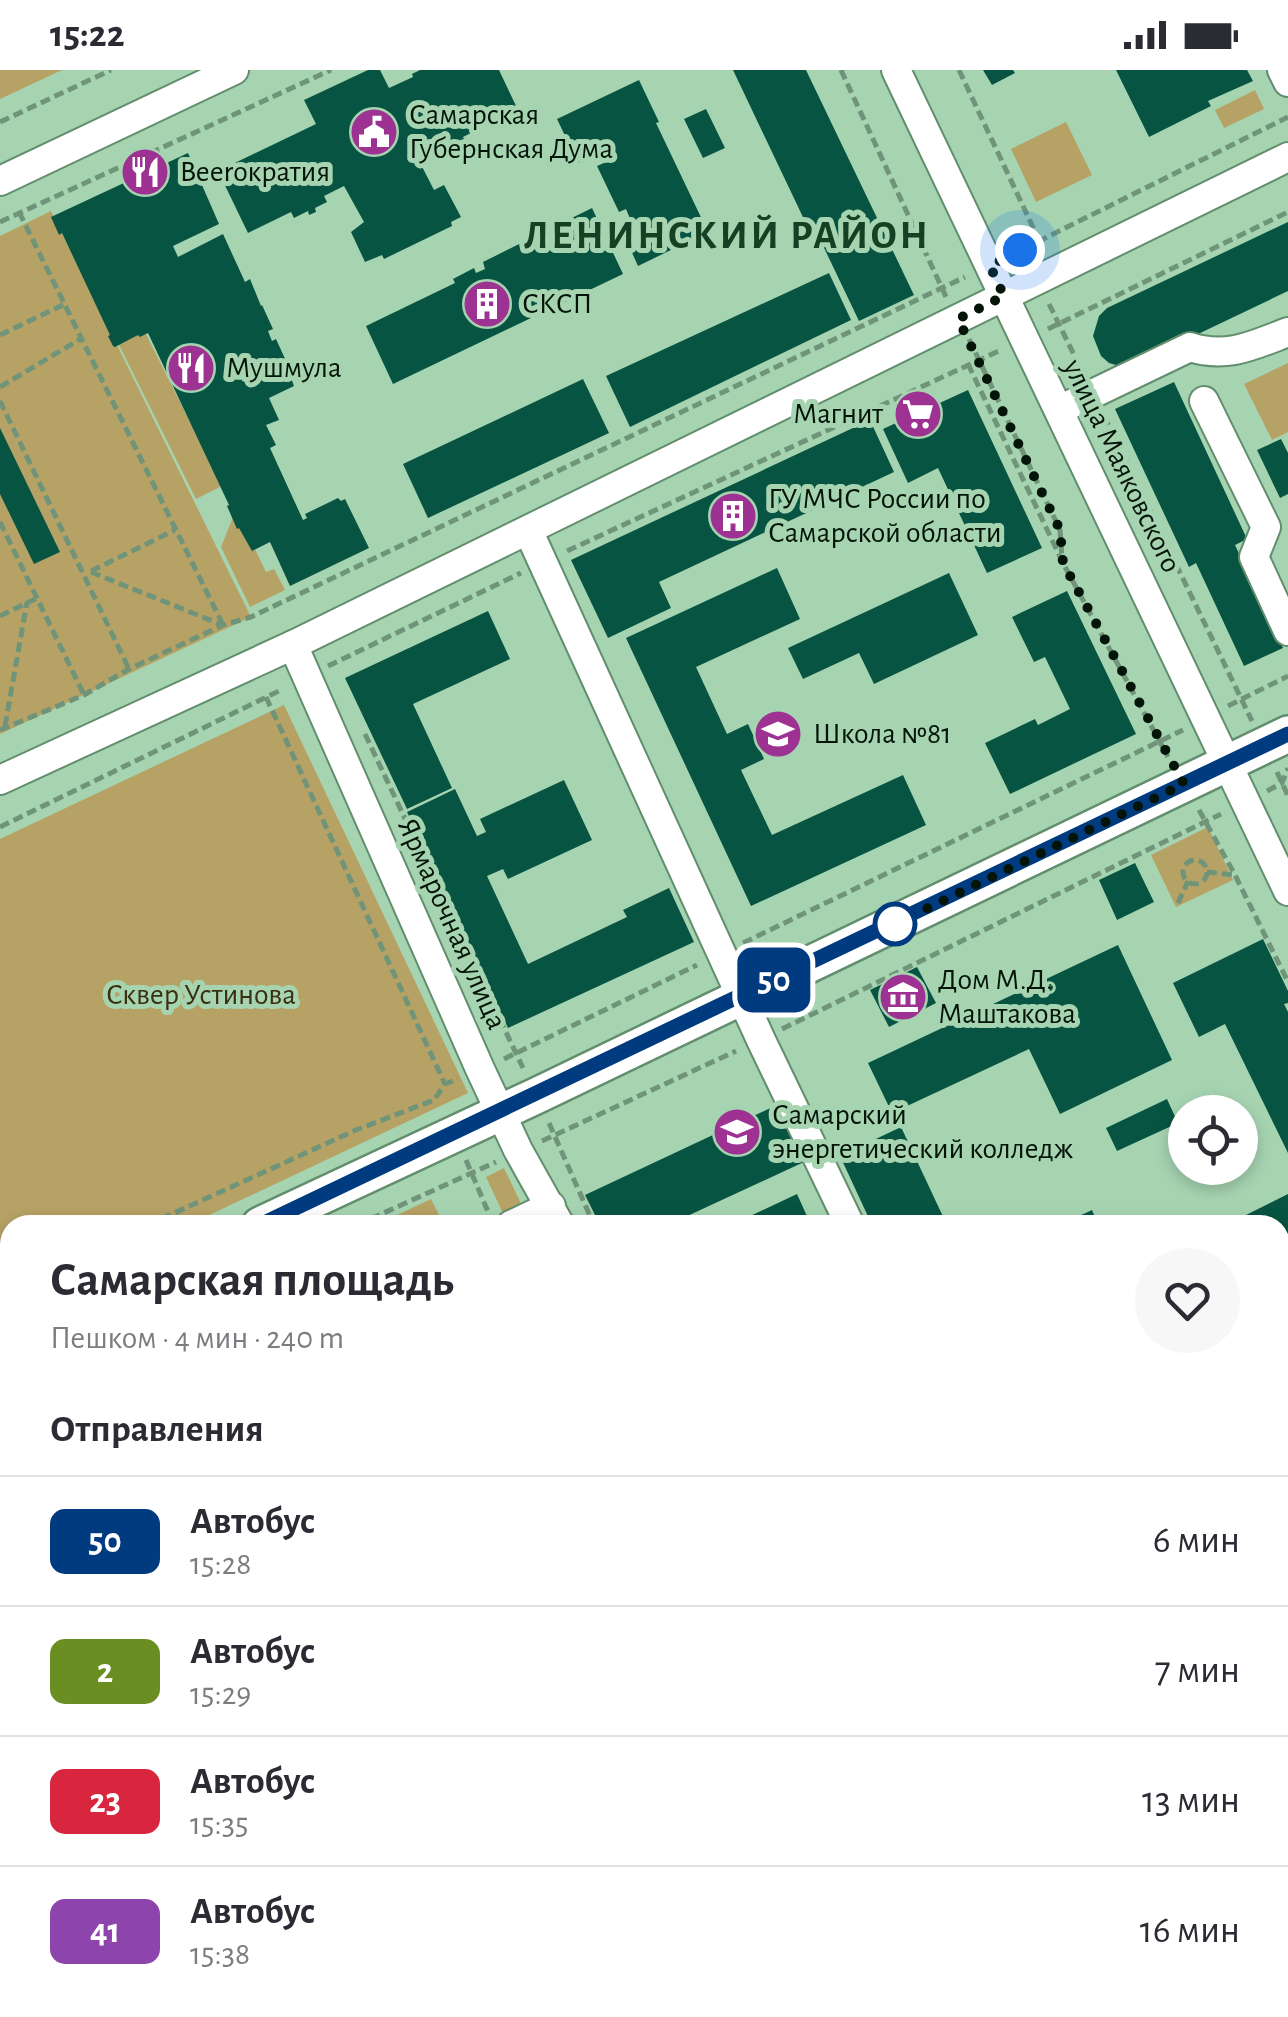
<!DOCTYPE html>
<html lang="ru">
<head>
<meta charset="utf-8">
<style>
  body { margin:0; font-family:"Alegreya Sans",sans-serif; background:#f7f7f7; color:#2b2b33; height:100vh; display:flex; flex-direction:column; font-size:38px; white-space:nowrap }
  * { box-sizing:border-box; margin:0 }
  p { font-size:32px; color:#7c7c81 }
  .icon { flex:none; width:55px; height:55px; fill:none; stroke:currentColor; stroke-width:2; stroke-linecap:round; stroke-linejoin:round }
  .map { position:relative; flex:1; overflow:hidden }
  .details { position:absolute; left:0px; top:1145px; width:1290px; height:802px; display:flex; flex-direction:column; background:#fff; border-radius:30px 30px 0 0; box-shadow:0 5px 15px #0003 }
  .details>* { flex:none }
  .badge { padding:0 20px; border-radius:15px; font-size:35px; line-height:65px }
  .controls { position:absolute; left:1168px; top:1025px; display:grid; gap:20px }
  .controls a { display:grid; place-items:center; width:90px; height:90px; border-radius:50%; background:#fff; box-shadow:0 5px 15px #0003; font-size:50px }
  .you { position:absolute; width:50px; height:50px; margin:-25px; border:8px solid #fff; border-radius:50%; background:#1a73e8; box-shadow:0 0 0 15px #1a73e833 }
  .map>.badge { position:absolute; translate:-50% -50%; box-shadow:0 0 0 5px #fff }
  h2 { padding:0 50px; font-size:38px; line-height:90px }
  .round { display:grid; place-items:center; flex:none; width:105px; height:105px; border-radius:52px; background:#f7f7f7 }
  .summary { display:flex; align-items:center; justify-content:space-between; height:170px; padding:0 50px }
  h1 { font-size:48px; font-weight:700; line-height:75px }
  ul { padding:0; list-style:none }
  li { display:flex; align-items:center; gap:30px; height:130px; padding:0 50px; border-top:2px solid #e1e1e2 }
  li div { flex:1 }
  li b { display:block; font-size:38px }
  li em { font-style:normal }
  li .badge { min-width:110px; font-weight:700; text-align:center }
  .status { display:flex; justify-content:space-between; align-items:center; height:70px; padding:0 50px; background:#fff; direction:ltr }
  .status svg { height:28px; fill:currentColor }
  .map>svg:first-child { display:block }
</style>
</head>
<body>
<div class="status"><b>15:22</b><svg viewBox="0 0 49 12"><path d="M0 12V9h3v3zM5 12V6h3v6zM10 12V3h3v9zM15 12V0h3v12zM26 1h20v11H26zM47 4h2v5h-2z"/></svg></div>
<div class="map">
<svg width="1288" height="1947" viewBox="0 0 1288 1947">
  <rect width="100%" height="100%" fill="#a6d4b1"/>
  <g fill="#b7a265">
    <path d="M0,0H62L0,29Z"/>
    <path d="M1255,20L1264,39L1224,58L1215,40Z"/>
    <path d="M1066,52L1092,105L1036,132L1011,79Z"/>
    <path d="M51,141L251,547L0,664V166Z"/>
    <path d="M144,260L222,416L196,429L118,273Z"/>
    <path d="M1288,293V362L1272,370L1244,314Z"/>
    <path d="M236,440L266,502L274,499L285,520L250,537L221,477Z"/>
    <path d="M284,635L468,1023L188,1155H10V1239L0,1244V769Z"/>
    <path d="M1208,757L1233,810L1176,837L1151,785Z"/>
    <path d="M504,1098L526,1144L507,1152L486,1107Z"/>
    <path d="M431,1129L444,1155H376Z"/>
  </g>
  <g fill="#085442">
    <path d="M368,0H380L389,18L413,7L412,4L420,0H499L517,38L494,48L493,45L490,46L494,54L487,57L483,50L480,51L481,54L474,58L475,61L463,67L465,72L447,81L442,70L415,83L434,120L444,115L461,147L451,152L452,156L384,189L382,185L365,192L351,162L364,152L344,116L324,126L327,132L315,138L316,142L309,145L308,141L294,148L291,142L248,163L218,101L316,54L304,30Z"/>
    <path d="M733,0H806L914,225L859,251L816,161L811,164Z"/>
    <path d="M983,0H1013L1015,3L992,15Z"/>
    <path d="M1116,0H1247L1253,11L1208,31L1211,36L1149,67Z"/>
    <path d="M639,10L659,52L656,53L708,162L638,196L620,156L631,151L626,139L619,142L597,96L604,93L599,82L578,93L557,49Z"/>
    <path d="M706,39L725,78L703,88L684,49Z"/>
    <path d="M188,83L219,154L173,176L178,187L223,164L245,212L250,209L261,236L262,235L273,259L268,261L272,271L276,269L292,304L290,305L294,316L269,328L279,350L266,355L276,375L270,378L303,450L307,448L305,444L338,428L341,431L345,429L369,478L290,516L270,472L252,481L239,458L237,459L227,436L229,435L148,263L140,267L138,265L115,277L113,276L108,266L110,265L62,163L59,165L51,147Z"/>
    <path d="M592,138L623,204L393,314L366,256L455,213L453,209L474,198L476,203L485,199L483,192Z"/>
    <path d="M1288,152V221L1129,297L1119,296L1109,293L1101,286L1093,266L1099,246L1107,238Z"/>
    <path d="M829,203L851,250L630,357L606,306Z"/>
    <path d="M583,309L609,363L428,448L403,394Z"/>
    <path d="M1174,312L1247,469L1235,475L1283,578L1244,596L1196,493L1189,497L1115,339Z"/>
    <path d="M968,320L1042,478L987,503L938,398L908,413L883,359Z"/>
    <path d="M870,350L894,402L659,512L671,538L608,568L571,490Z"/>
    <path d="M0,358L60,482L34,494L0,424Z"/>
    <path d="M1281,369L1288,383V424L1280,428L1257,380Z"/>
    <path d="M777,498L800,549L696,597L727,664L748,654L764,689L741,700L772,765L903,705L926,755L751,836L626,568Z"/>
    <path d="M949,503L978,565L874,614L859,583L803,609L788,578Z"/>
    <path d="M1067,521L1136,664L1010,724L985,673L1035,649L1038,655L1070,639L1045,587L1034,592L1012,547Z"/>
    <path d="M488,541L510,589L413,634L452,718L407,739L345,608Z"/>
    <path d="M564,710L592,770L508,809L503,799L487,806L528,894L627,847L623,840L669,818L694,872L508,958L407,742L455,719L477,766L486,762L480,749Z"/>
    <path d="M1135,793L1154,832L1117,850L1099,810Z"/>
    <path d="M1263,869L1288,921V933L1284,934L1288,942V1083L1225,954L1199,967L1173,913Z"/>
    <path d="M1118,875L1172,990L1060,1044L1029,979L892,1043L868,993Z"/>
    <path d="M917,897L936,933L889,957L870,920Z"/>
    <path d="M1167,1029L1178,1053L1117,1081L1106,1058Z"/>
    <path d="M777,1035L804,1092L683,1148L686,1155H600L585,1125Z"/>
    <path d="M901,1057L947,1155H872L840,1086Z"/>
    <path d="M797,1124L811,1155H731Z"/>
    <path d="M1288,1124V1184L1280,1188V1155H1226Z"/>
    <path d="M1092,1140L1098,1155H1060Z"/>
    <path d="M1280,1537L1288,1553V1769L1280,1773V1702L1285,1700L1280,1690Z"/>
    <path d="M0,1575L10,1596V1808L0,1812Z"/>
    <path d="M1280,1902L1288,1914V1947H1200L1220,1938H1280Z"/>
    <path d="M10,1934V1938H40L45,1947H0V1940Z"/>
    <path d="M74,1938H168L148,1947H78Z"/>
    <path d="M487,1938H534L539,1947H491Z"/>
    <path d="M657,1938H716L721,1947H662Z"/>
    <path d="M773,1938H943L924,1947H754Z"/>
  </g>
  <g fill="none" stroke-linecap="round" stroke-linejoin="round">
    <g stroke="#628e6d" stroke-width="32">
      <g id="minor">
        <path d="M896,0L1288,821"/>
        <path d="M1282,0L1288,12"/>
        <path d="M0,111L234,0"/>
        <path d="M1204,331L1266,457L1254,487L1288,561"/>
        <path d="M1059,340L1190,277C1227,289 1254,275 1288,262"/>
        <path d="M528,460L761,970L850,1155"/>
        <path d="M293,575L480,999L518,1080L560,1155"/>
        <path d="M0,710L293,575L1288,87"/>
        <path d="M511,1155L551,1136"/>
        <path d="M1280,1253L1288,1249"/>
        <path d="M0,1395L10,1390"/>
        <path d="M0,1478L10,1499"/>
        <path d="M1280,1830L1288,1826"/>
        <path d="M1280,1866L1288,1862"/>
        <path d="M0,1868L10,1863"/>
        <path d="M57,1938L61,1947"/>
        <path d="M596,1938L601,1947"/>
        <path d="M225,1947L245,1938"/>
        <path d="M1038,1947L1057,1938"/>
        <path d="M1114,1947L1133,1938"/>
      </g>
    </g>
    <g stroke="#628e6d" stroke-width="40">
      <g id="major">
        <path d="M260,1155L538,1025L1288,664"/>
        <path d="M0,1276L10,1272"/>
      </g>
    </g>
    <g stroke="#709479" stroke-width="5" stroke-dasharray="10 5" stroke-linecap="butt">
      <path d="M841,0L947,229"/>
      <path d="M959,0L1039,170"/>
      <path d="M0,52L111,0"/>
      <path d="M19,142L223,555"/>
      <path d="M0,152L331,0"/>
      <path d="M1011,185L1288,47"/>
      <path d="M1049,234L1082,301"/>
      <path d="M1048,259L1288,142"/>
      <path d="M0,265L65,234"/>
      <path d="M969,269L1060,460L1062,488"/>
      <path d="M968,294L1063,493L1168,687"/>
      <path d="M0,317L82,268"/>
      <path d="M0,331L129,599"/>
      <path d="M1104,346L1252,651"/>
      <path d="M0,452L84,625"/>
      <path d="M567,481L1001,280"/>
      <path d="M91,501L175,460"/>
      <path d="M91,502L220,554"/>
      <path d="M0,546L37,528"/>
      <path d="M328,596L521,503"/>
      <path d="M266,627L445,1014"/>
      <path d="M1228,636L1288,606"/>
      <path d="M5,656L27,532"/>
      <path d="M0,660L84,625L129,599L223,555L251,547L965,207"/>
      <path d="M365,664L523,998"/>
      <path d="M1277,702L1288,726"/>
      <path d="M1267,721L1282,713L1288,698"/>
      <path d="M1199,740L1235,805L1288,912"/>
      <path d="M0,757L283,619"/>
      <circle cx="1195" cy="802" r="12"/>
      <path d="M1207,802L1234,805"/>
      <path d="M1178,833L1188,811"/>
      <path d="M743,873L1183,660"/>
      <path d="M782,959L1221,744"/>
      <path d="M504,989L697,895"/>
      <path d="M549,1053L594,1155"/>
      <path d="M542,1071L736,981"/>
      <path d="M466,1090L489,1144"/>
      <path d="M148,1155L356,1060L434,1030L445,1014L458,1009"/>
      <path d="M357,1155L496,1092"/>
      <path d="M1280,1217L1288,1213"/>
      <path d="M0,1224L10,1218"/>
      <path d="M1280,1293L1288,1289"/>
      <path d="M0,1315L10,1310"/>
      <path d="M0,1533L10,1554"/>
      <path d="M0,1831L10,1826"/>
      <path d="M0,1927L10,1922"/>
      <path d="M560,1938L565,1947"/>
      <path d="M636,1938L640,1947"/>
      <path d="M977,1947L996,1938"/>
      <path d="M1160,1947L1180,1938"/>
    </g>
    <use href="#minor" stroke="#fff" stroke-width="28"/>
    <use href="#major" stroke="#fff" stroke-width="35"/>
  </g>
  <g fill="none" stroke-linecap="round" stroke-linejoin="round">
    <g stroke="#fff" stroke-width="22">
      <path id="line" d="M260,1155C603,993 946,830 1288,664"/>
    </g>
    <use href="#line" stroke="#003b80" stroke-width="15"/>
    <path stroke="#041408" stroke-width="10" stroke-dasharray="0 18" d="M895,854L1184,714L1063,493L1060,460L958,249L1004,226L990,196L1020,180"/>
  </g>
  <defs>
    <g id="civic-disc" transform="scale(2.5)"><circle r="9.5" fill="#9d3293" stroke="#a6d4b1"/><path d="M-.6-6.5H3V-4.5H.6V-3L4-1V1h2V6H-6V1h2V-1L-.6-3ZM-1.2 2.5V6h2.4V2.5Z" fill="#fff"/></g>
    <g id="restaurant-disc" transform="scale(2.5)"><circle r="9.5" fill="#9d3293" stroke="#a6d4b1"/><path d="M-5-6h1v4h1v-4h1v4h1v-4h1v5L-1.5 .5V6h-2V.5L-5-1ZM5-6V6H3V1.5H1.5Q1.5-4 5-6Z" fill="#fff"/></g>
    <g id="building-disc" transform="scale(2.5)"><circle r="9.5" fill="#9d3293" stroke="#a6d4b1"/><path d="M-4-6H4V6H1V3H-1V6H-4ZM-2.5-4.3h1.7v1.8h-1.7ZM.8-4.3h1.7v1.8H.8ZM-2.5-1h1.7V.8h-1.7ZM.8-1h1.7V.8H.8Z" fill="#fff"/></g>
    <g id="supermarket-disc" transform="scale(2.5)"><circle r="9.5" fill="#9d3293" stroke="#a6d4b1"/><path d="M-6-5.5h2.5l.6 2H6L4.5 2H-2.5L-4.4-4H-6ZM-1.5 3.2a1.3 1.3 0 1 0 .1 0ZM3 3.2a1.3 1.3 0 1 0 .1 0Z" fill="#fff"/></g>
    <g id="school-disc" transform="scale(2.5)"><circle r="9.5" fill="#9d3293" stroke="#a6d4b1"/><path d="M0-5L7-2L0 1L-7-2ZM-4 1L0 2.5L4 1V4Q0 6-4 4Z" fill="#fff"/></g>
    <g id="museum-disc" transform="scale(2.5)"><circle r="9.5" fill="#9d3293" stroke="#a6d4b1"/><path d="M0-6L6-3V-2H-6V-3ZM-5-1h2V3h-2ZM-1-1h2V3h-2ZM3-1h2V3H3ZM-6 4H6V6H-6Z" fill="#fff"/></g>
    <g id="university-disc" transform="scale(2.5)"><circle r="9.5" fill="#9d3293" stroke="#a6d4b1"/><path d="M0-5L7-2L0 1L-7-2ZM-4 1L0 2.5L4 1V4Q0 6-4 4Z" fill="#fff"/></g>
  </defs>
  <g fill-rule="evenodd">
    <use href="#civic-disc" x="374" y="62"/>
    <use href="#restaurant-disc" x="145" y="102"/>
    <use href="#building-disc" x="487" y="234"/>
    <use href="#restaurant-disc" x="191" y="298"/>
    <use href="#supermarket-disc" x="918" y="344"/>
    <use href="#building-disc" x="733" y="446"/>
    <use href="#school-disc" x="778" y="664"/>
    <use href="#museum-disc" x="903" y="927"/>
    <use href="#university-disc" x="737" y="1062"/>
  </g>
  <circle fill="#fff" stroke="#003b80" stroke-width="5" cx="895" cy="854" r="20"/>
  <g text-anchor="middle" dominant-baseline="central" stroke-width="10" stroke-linejoin="round" paint-order="stroke">
    <g font-size="30" fill="#041408" stroke="#a6d4b1" text-anchor="start">
      <text x="409" y="45">Самарская<tspan x="409" dy="34">Губернская Дума</tspan></text>
      <text x="180" y="102">Beerократия</text>
      <text x="522" y="234">СКСП</text>
      <text x="226" y="298">Мушмула</text>
      <text x="883" y="344" text-anchor="end">Магнит</text>
      <text x="768" y="429">ГУ МЧС России по<tspan x="768" dy="34">Самарской области</tspan></text>
      <text x="813" y="664">Школа №81</text>
      <text x="938" y="910">Дом М.Д.<tspan x="938" dy="34">Маштакова</tspan></text>
      <text x="772" y="1045">Самарский<tspan x="772" dy="34">энергетический колледж</tspan></text>
    </g>
    <g font-size="30" fill="#041408" stroke="#a6d4b1">
      <text transform="translate(1122 396) rotate(64)">улица Маяковского</text>
      <text transform="translate(452 854) rotate(66)">Ярмарочная улица</text>
    </g>
    <g font-size="30" fill="#3a3011" stroke="#a6d4b1">
      <text x="201" y="925">Сквер Устинова</text>
    </g>
    <g font-size="40" font-weight="bold" letter-spacing="2.5" fill="#164024" stroke="#a6d4b1">
      <text x="727" y="166">ЛЕНИНСКИЙ РАЙОН</text>
    </g>
  </g>
</svg>
<div class="controls">
<a><svg class="icon" aria-label="locate" viewBox="0 0 24 24"><circle cx="12" cy="12" r="6"/><path d="M12 2v4M12 18v4M2 12h4M18 12h4"/></svg></a>
</div>
<div class="you" style="left:1020px;top:180px"></div>
<b class="badge" style="left:774px;top:910px;background:#003b80;color:#fff">50</b>
<section class="details">
<div class="summary"><div><h1>Самарская площадь</h1><p>Пешком · 4 мин · 240 m</p></div><a class="round"><svg class="icon" aria-label="heart" viewBox="0 0 24 24"><path d="M12 20l-8-8c-3-5 5-10 8-4 3-6 11-1 8 4z"/></svg></a></div>
<h2>Отправления</h2>
<ul>
<li><span class="badge" style="background:#003b80;color:#fff">50</span><div><b>Автобус</b><p>15:28</p></div><em>6 мин</em></li>
<li><span class="badge" style="background:#6b8e23;color:#fff">2</span><div><b>Автобус</b><p>15:29</p></div><em>7 мин</em></li>
<li><span class="badge" style="background:#d7263d;color:#fff">23</span><div><b>Автобус</b><p>15:35</p></div><em>13 мин</em></li>
<li><span class="badge" style="background:#8e44ad;color:#fff">41</span><div><b>Автобус</b><p>15:38</p></div><em>16 мин</em></li>
</ul>
</section>
</div>
</body>
</html>
